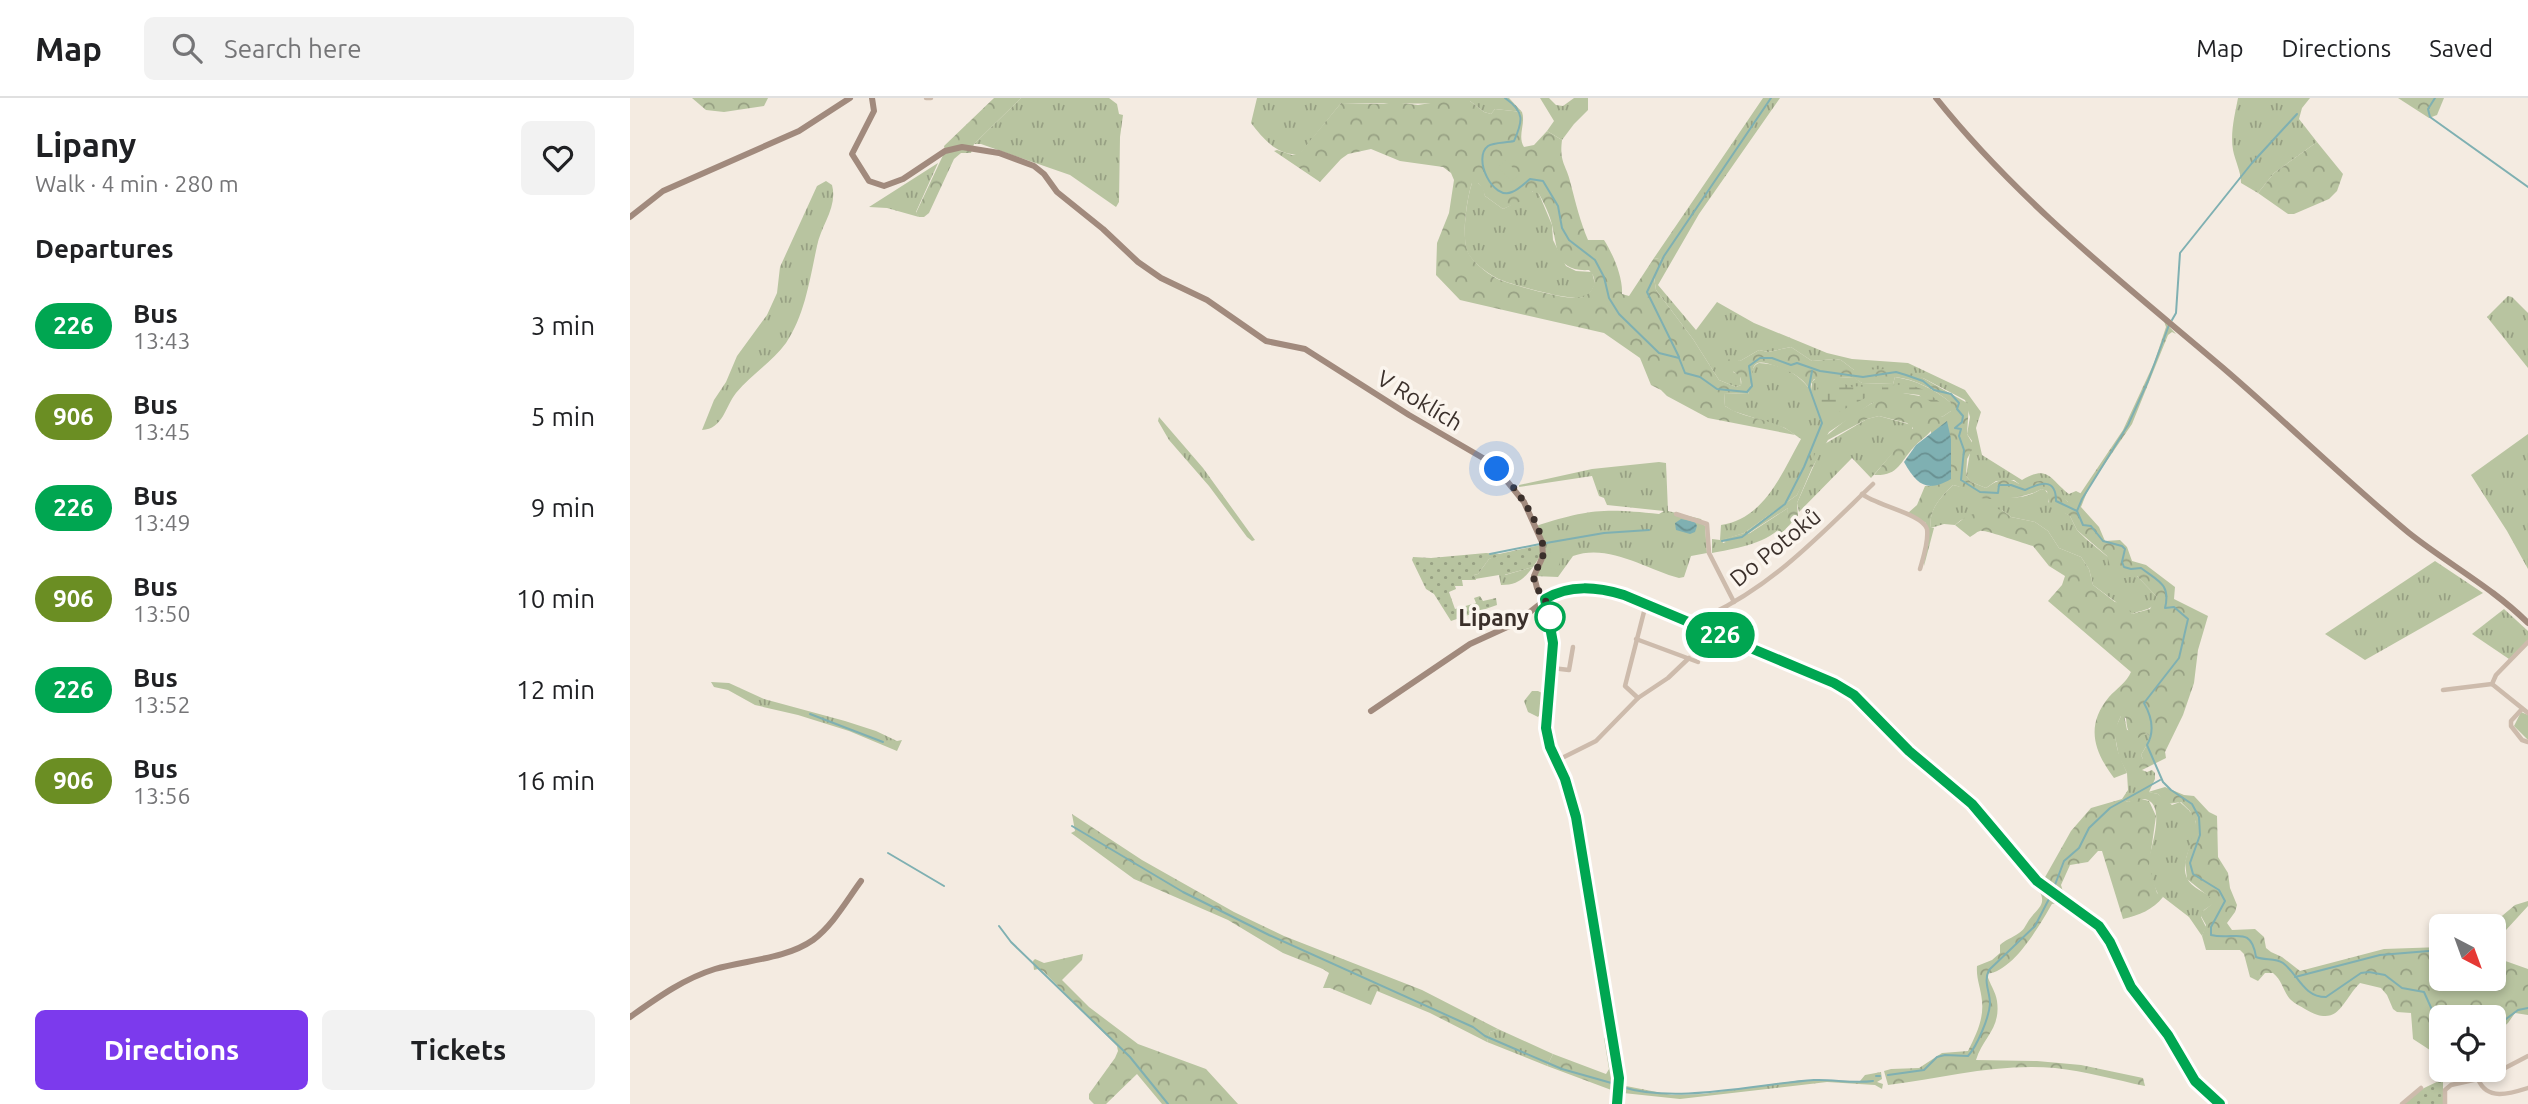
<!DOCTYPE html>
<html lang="en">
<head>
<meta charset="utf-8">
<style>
  body { margin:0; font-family:Ubuntu,sans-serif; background:#f2f2f2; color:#202124; height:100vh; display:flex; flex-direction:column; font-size:26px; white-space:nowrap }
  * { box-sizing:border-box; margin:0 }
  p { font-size:23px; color:#757577 }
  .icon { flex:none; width:38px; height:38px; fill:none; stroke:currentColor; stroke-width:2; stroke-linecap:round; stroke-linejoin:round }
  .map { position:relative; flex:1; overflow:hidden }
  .sheet { display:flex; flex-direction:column; background:#fff; width:630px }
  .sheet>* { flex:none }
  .badge { padding:0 14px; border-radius:23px; font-size:24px; line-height:46px }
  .needle { width:46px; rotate:139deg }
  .fabs { position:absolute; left:1799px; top:816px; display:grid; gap:14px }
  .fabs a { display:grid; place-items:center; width:77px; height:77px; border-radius:10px; background:#fff; box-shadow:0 4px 10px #0003; font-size:35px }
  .you { position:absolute; width:35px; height:35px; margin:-18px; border:5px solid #fff; border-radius:50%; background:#1a73e8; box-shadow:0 0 0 10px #1a73e833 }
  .map>.badge { position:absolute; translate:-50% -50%; box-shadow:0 0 0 4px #fff }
  h2 { padding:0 35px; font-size:26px; line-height:63px }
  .round { display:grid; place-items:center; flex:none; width:74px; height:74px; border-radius:10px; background:#f2f2f2 }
  .overview { display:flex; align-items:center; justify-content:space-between; height:119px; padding:0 35px }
  h1 { font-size:33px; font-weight:700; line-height:52px }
  .cta { display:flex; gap:14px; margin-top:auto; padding:14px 35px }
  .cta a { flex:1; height:80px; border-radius:10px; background:#7c3aed; color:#fff; font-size:28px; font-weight:700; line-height:80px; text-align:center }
  .cta a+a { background:#f2f2f2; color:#202124 }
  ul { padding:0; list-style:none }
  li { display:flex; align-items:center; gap:21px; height:91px; padding:0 35px }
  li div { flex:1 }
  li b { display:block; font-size:26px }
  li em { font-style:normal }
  li .badge { min-width:77px; font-weight:700; text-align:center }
  header { display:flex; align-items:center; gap:42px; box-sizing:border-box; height:98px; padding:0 35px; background:#fff; border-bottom:2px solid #e0e0e0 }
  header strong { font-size:33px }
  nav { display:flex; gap:38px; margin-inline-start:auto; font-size:24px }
  .search { width:490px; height:63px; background:#f2f2f2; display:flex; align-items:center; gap:18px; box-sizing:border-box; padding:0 24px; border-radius:10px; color:#757577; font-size:26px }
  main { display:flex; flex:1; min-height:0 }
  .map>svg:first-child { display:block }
</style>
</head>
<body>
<header>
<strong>Map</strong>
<div class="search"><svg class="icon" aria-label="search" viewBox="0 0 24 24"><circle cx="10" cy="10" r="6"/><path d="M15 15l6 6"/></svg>Search here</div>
<nav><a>Map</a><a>Directions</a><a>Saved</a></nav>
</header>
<main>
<section class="sheet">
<div class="overview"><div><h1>Lipany</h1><p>Walk · 4 min · 280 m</p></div><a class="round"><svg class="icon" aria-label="heart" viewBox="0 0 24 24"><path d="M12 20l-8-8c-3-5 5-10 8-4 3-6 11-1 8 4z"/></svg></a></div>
<h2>Departures</h2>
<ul>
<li><span class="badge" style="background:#00a651;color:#fff">226</span><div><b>Bus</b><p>13:43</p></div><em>3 min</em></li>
<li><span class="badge" style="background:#6b8e23;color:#fff">906</span><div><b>Bus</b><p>13:45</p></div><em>5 min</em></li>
<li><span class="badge" style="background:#00a651;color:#fff">226</span><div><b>Bus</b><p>13:49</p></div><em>9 min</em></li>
<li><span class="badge" style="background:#6b8e23;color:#fff">906</span><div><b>Bus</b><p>13:50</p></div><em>10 min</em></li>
<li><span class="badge" style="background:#00a651;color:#fff">226</span><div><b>Bus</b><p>13:52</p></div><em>12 min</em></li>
<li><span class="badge" style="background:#6b8e23;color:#fff">906</span><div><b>Bus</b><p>13:56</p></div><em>16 min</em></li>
</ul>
<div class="cta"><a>Directions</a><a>Tickets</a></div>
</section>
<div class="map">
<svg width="1898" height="1006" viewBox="0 0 1898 1006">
  <defs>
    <pattern id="grass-tufts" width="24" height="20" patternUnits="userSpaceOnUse" patternTransform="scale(1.75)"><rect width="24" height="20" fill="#b8c4a0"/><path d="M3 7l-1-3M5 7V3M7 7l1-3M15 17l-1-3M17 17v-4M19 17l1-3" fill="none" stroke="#97a083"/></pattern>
    <pattern id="forest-crowns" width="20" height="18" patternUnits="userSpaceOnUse" patternTransform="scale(1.75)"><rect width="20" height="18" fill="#b8c4a0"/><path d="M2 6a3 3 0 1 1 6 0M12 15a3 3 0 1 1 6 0" fill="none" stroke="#97a083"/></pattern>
    <pattern id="wetland-marsh" width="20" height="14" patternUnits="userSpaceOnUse" patternTransform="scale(1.75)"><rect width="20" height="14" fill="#b8c4a0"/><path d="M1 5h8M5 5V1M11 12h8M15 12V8" fill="none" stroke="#97a083"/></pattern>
    <pattern id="garden-dots" width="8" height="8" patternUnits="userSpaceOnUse" patternTransform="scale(1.75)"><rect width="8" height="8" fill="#b8c4a0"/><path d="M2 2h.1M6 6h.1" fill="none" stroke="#97a083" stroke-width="1.8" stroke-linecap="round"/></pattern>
    <pattern id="water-waves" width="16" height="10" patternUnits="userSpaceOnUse" patternTransform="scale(1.75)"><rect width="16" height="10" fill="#7fb0b2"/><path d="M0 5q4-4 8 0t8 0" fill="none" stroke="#699091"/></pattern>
  </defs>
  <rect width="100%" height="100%" fill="#f4ebe1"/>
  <g fill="url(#grass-tufts)">
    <path d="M391,0H479L487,6L489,16L493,17L490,39L489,104L486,109L440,77L351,46H344Z"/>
    <path d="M627,0H879L892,14L865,11L861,16L854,14L840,3C797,7 755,5 711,5L670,56C647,59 633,40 621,25Z"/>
    <path d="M910,0H919L926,7L933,8L944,0H958V12L944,26L932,42L917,33L924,23Z"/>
    <path d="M1133,0H1150L1069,116L1028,187L1066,232L1087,204L1124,225L1197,255L1222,261L1278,265L1335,292L1351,314L1346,330L1352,357L1392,382C1418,366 1420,381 1439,396L1446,393L1452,396L1445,404H1438L1433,400L1429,390L1389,386L1384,382L1366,383L1356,390L1341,384L1336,378L1342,343L1337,336L1340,319L1335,302L1293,280L1224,272L1211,262L1205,261L1182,263L1161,249L1138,254L1129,252L1110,263L1105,262L1103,274L1110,277L1111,287L1106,289L1089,282L1063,241L1026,192L1024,179L1034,162L1024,160Z"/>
    <path d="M1608,0H1680L1672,10L1669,21L1687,44L1644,75L1628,95L1611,85C1611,73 1605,63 1603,52C1600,35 1605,16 1608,0Z"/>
    <path d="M308,65L286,114L289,119L257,110L239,109Z"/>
    <path d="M196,83L202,87C208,109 191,127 187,148C180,180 175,217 156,245C142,264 121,277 106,295C95,309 93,331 72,332L84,302L96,284L107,258L137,217L147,195L150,169L187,88Z"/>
    <path d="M842,85H848L853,89L855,98L873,111C885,106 894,97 905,92L909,96L922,127L923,142L936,168L946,173L962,174L965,186C962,193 958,199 950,200C934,201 887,188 871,182C861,178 843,165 838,155C831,141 837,99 842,85Z"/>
    <path d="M1878,198L1882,199L1898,215V270L1857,219Z"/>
    <path d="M1129,265C1152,266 1169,276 1182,294V284L1187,279H1209L1225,280L1232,285L1263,286L1265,279C1285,282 1305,291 1321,305V313L1312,319L1289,297L1273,295L1242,305L1199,334L1167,397L1114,435L1092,442L1093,445L1120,435L1158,410C1158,443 1108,450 1082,455V441L1090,442L1091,427C1134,421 1152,375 1171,341L1155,330L1103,313L1095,308L1094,295L1118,296C1124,285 1117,270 1129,265Z"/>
    <path d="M1249,318L1282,327V333L1241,380L1222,360L1169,414L1167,405L1193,347L1237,321Z"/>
    <path d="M529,319L573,370L625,442L622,443L617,439L579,388L539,342L528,323Z"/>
    <path d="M1898,336V471L1877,433L1841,377Z"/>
    <path d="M1029,364L1036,365L1038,413L1071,421L1075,428L1077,455L1061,458L1054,479L1049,480C1016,471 978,445 943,458L928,479L904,478L913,458L906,428C957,411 976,410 1029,416L1034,413L977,407L974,400L969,398L962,378L889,389V387L962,371Z"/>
    <path d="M1323,387C1351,393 1384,409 1411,391L1415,392L1419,397L1418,404L1440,418L1447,432L1456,441L1501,478H1507L1527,499C1525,513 1513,511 1502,516L1463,487L1459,471L1451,459L1429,450L1418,433L1405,424L1381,419L1372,412L1331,422L1325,427L1314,426L1301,430C1298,412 1310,400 1323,387Z"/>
    <path d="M866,458L875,477L903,469C893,482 887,487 871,487L869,477L845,481L844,477L848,476L859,461Z"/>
    <path d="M1805,463L1853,495L1735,562L1695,536Z"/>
    <path d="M1874,511L1898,533V542L1879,561L1842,536Z"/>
    <path d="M81,584L99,585L134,601L215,623L246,633L267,643L272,642L267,653L219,633L168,617L125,607L98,592L84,589Z"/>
    <path d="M902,593H908L916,597L912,613L908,619L898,614L894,603Z"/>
    <path d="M1494,617L1497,632L1516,635L1521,640L1511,657L1513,661L1512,672L1517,674L1522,672L1525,675V681L1519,694L1528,696L1542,707L1550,704C1555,709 1562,714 1565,721C1571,737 1548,760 1557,780C1561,790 1576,794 1583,801V806L1574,812L1571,819L1576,829L1572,838L1559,819L1533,799L1529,798C1524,787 1517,773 1519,761C1521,749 1537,704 1514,701C1510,701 1503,703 1498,704L1492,701L1498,692L1497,675L1489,659L1484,633L1491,618Z"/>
    <path d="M868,931L923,956L917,968L857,944L860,934Z"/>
    <path d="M1251,974L1252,981L1247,984L1253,986L1252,991L1245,987L1197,984L1050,1001L993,995L992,991L996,988L1042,997L1073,996L1172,982L1230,983L1235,977Z"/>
  </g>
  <g fill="url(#forest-crowns)" fill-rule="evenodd">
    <path d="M62,0H138L134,8L94,14L76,12Z"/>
    <path d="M364,0H391L344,46L341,55H331L324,61L299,115L294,119H289L286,115L315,53L314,48Z"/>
    <path d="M1768,0H1814L1807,17L1799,20Z"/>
    <path d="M813,3H840L854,14L861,16L865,11L892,14C896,26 887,38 894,49L904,47L917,33L932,42C929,66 937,67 941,87C946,106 950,123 958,142H974C983,156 993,179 992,196L999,198L1024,160L1035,162L1024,179L1026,192L1063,241L1089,282L1106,289L1111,287C1113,276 1105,276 1098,270L1097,262L1104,260L1110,263L1129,252L1138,254L1161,249L1182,263L1205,261L1211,262L1224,272L1257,271L1278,274L1293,280L1339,306L1337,336L1344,348L1337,361L1336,378L1341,384L1356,390C1366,383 1377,377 1389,386C1401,386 1419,377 1429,389C1433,395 1432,399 1438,404L1446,402L1493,332L1524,265L1536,229L1534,223L1546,236L1542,234L1538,237L1502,326L1459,389L1451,409L1469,429L1475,443L1490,442L1497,449L1502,463L1516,467L1545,489L1544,501L1578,518L1568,552L1564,585L1553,617L1535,654L1536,660L1512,672L1509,669L1513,661L1511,657L1521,640L1516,635L1508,640C1497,637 1497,629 1496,620L1491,618C1480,639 1488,655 1497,675L1484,680C1464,653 1455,628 1479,599C1486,591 1497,584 1501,574L1418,503L1432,487L1435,478L1419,468L1403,448C1394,446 1354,431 1350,433C1346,434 1344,437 1340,439L1325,427L1337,418L1363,410L1372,412L1381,419L1405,424L1418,433L1429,450L1451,459L1459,471L1463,487L1485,504L1493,505L1502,516L1520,511L1527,499L1507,478L1488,481L1482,474L1477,458L1447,432L1440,418L1419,407L1417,393L1411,391C1398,400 1363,404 1347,399C1338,395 1335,389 1323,387C1311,399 1298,412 1301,430H1304L1294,468L1296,425L1278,415L1287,407L1295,388H1302L1301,333C1296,339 1289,343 1284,349C1269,365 1269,378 1244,377L1283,330L1277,325L1249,318L1237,321L1198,342L1182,370L1167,405L1168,418L1146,441C1145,429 1158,421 1158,410L1108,442L1099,445L1090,442L1114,435L1167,397L1191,342L1222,317L1259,295H1273L1295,299L1307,310L1312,319L1321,313V305C1306,292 1285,281 1265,279L1263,286L1232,285L1224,280L1209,279L1184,281L1181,286L1183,299C1177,280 1159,272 1142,267C1137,265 1130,263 1126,266C1120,270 1123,287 1118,296L1094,295L1095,308C1115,322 1146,320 1165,337L1078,320L1037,298L1031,292L1021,287L1010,260L974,235L830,202L806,177L807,145L819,115L824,82L821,75L813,69L770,63L741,51L718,56L711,61L690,84L644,53L647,52L662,57L670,55L711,5L754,6L763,4L788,7ZM842,85H848L852,89L855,98L873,111L891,103L903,93L909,96C914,105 920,117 922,127C928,152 926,174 959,172C965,178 966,184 962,191C959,196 955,199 949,200C933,201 887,188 870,182C860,178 843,165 838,154C831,140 837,99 842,85Z"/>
    <path d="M1687,44L1713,76L1707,93L1699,101L1664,116H1658L1628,95L1644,75Z"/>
    <path d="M1535,689L1554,697L1564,698L1579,714L1587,718L1588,759L1598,775L1600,790L1607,807L1605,814L1597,825L1602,832L1625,831L1634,839L1636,850L1641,854L1652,859L1670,873L1754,851L1811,849V880H1864V828H1860L1885,807L1898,803V808L1865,844L1867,860L1898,871V917L1885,915L1878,925L1864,937V919H1811V962H1806L1807,960L1803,954L1783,941L1781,915L1767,914L1763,911L1757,897L1751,890L1730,885C1711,904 1709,931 1675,911C1671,908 1665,906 1661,902C1653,894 1653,883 1643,875H1635L1628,883L1620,879L1614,856L1610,852H1576L1572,838L1576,827L1571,818L1572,814L1582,806L1583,802L1557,781L1555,764L1566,724L1560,713L1551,704L1538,706L1528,696L1518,694Z"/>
    <path d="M1508,700L1519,703L1526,718L1519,767L1527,795L1533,799C1523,812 1509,817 1493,821L1472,753H1468L1458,764L1440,767L1431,787L1434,797L1414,781L1441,733L1461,710L1492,701L1498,704Z"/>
    <path d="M442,716L512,762L604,814L654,838L792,892L868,931L860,934L857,944L800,915L747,893L741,907L700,890H693L699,875L693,871L653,855L598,822L504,781L441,735L445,733Z"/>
    <path d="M1406,788L1429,805L1422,806C1409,828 1384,873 1357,876C1359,885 1366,894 1367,903C1371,931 1353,939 1346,962L1407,963L1451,967L1513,980L1515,988C1486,982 1455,973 1425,970C1368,965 1313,980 1258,987L1254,973L1261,971L1289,970L1312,955L1338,953C1346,937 1354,921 1352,903C1351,890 1346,881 1347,868L1362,862L1370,855V847C1375,842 1382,840 1389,835C1394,832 1395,828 1399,822C1409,808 1419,806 1406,788Z"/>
    <path d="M453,856L452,862L432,882L459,909L508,946L576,971L608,1006H532L507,976L476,1006H464L459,1001V996L485,960L488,953L487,948L413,873L408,871L404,872L403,863L405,861L414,865Z"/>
    <path d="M980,937L986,979L984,993L917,968L923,956L976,976L979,971L974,940Z"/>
  </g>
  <g fill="url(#wetland-marsh)">
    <path d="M1212,284L1220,289L1230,288L1237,291V299L1207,315L1199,316C1188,309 1185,299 1188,286Z"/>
    <path d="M1278,286L1294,292L1312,306L1309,310L1290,296L1252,294V288Z"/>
  </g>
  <g fill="#b8c4a0">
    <path d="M877,61L888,78L881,83L868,69Z"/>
    <path d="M921,450L932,453L928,472L917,469Z"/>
    <path d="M1891,614L1898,617V642L1884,628Z"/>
  </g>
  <g fill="url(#garden-dots)">
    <path d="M910,447L911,457L903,469L874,477L866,459L859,461L848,476L844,477L846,482H832L833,488H825L826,491L819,494L825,511L846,505L844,500L850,498L853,503L866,500L867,507L821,523L804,496L796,491L782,462L783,459L801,460L856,455L869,456Z"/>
    <path d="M1813,981V1006H1774L1792,991Z"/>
  </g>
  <g fill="url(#water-waves)">
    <path d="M1317,323L1321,341V381C1297,395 1287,387 1274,364L1286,347Z"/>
    <path d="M1051,421L1065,424L1067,428L1065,434L1060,436L1046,432L1045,425Z"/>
  </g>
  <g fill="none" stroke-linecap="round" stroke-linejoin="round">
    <g stroke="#7fb0b2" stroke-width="2">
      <path d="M875,0C895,14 893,23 884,43C876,45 864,44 858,48C842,60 863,103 882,94C888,92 895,85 900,81L913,83L928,108L932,130L939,142L965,162L974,179L979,200L989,216L1029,255L1049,260L1055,275L1070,279L1087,291L1117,294L1122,288L1119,268L1130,260H1142L1161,267L1167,265L1190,273L1233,279L1266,274L1276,277L1293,283L1304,292L1321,296L1329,305L1327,311L1333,318L1332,324L1325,330L1331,331L1329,338L1334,352L1331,382L1350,394L1368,395L1369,387H1381L1395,392C1410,385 1426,379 1426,403L1447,413L1453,427L1461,428L1473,443L1492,448L1495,451L1492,464L1494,469L1501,471L1511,470C1528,483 1541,486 1535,510L1544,509L1558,521L1549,560L1514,605C1522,619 1525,633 1517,647L1533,684L1541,692L1562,706L1569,719L1570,737L1560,765L1563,776L1589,792L1595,803L1581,829V837C1604,843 1621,826 1626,859C1635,863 1645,859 1653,865C1668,876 1673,899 1696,899L1731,875L1739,874L1755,877L1772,890L1794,894L1803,914L1811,920"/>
      <path d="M1805,0L1798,11L1800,19L1898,89"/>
      <path d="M1542,222L1546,215L1550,155L1622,65L1667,16"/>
      <path d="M1049,259L1017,194L1034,158L1141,0"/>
      <path d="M1447,413L1452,401L1498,327L1518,283L1539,227"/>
      <path d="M1092,443L1112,439L1155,406L1174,369L1192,325L1179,289L1182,273"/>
      <path d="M916,445L974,435L1019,432"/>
      <path d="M860,456L910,446"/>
      <path d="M180,616L253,644"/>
      <path d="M442,728L553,794L639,837L843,929L855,938L932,971L985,986"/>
      <path d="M258,755L314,788"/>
      <path d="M1423,792L1434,763L1449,750L1459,730L1480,710L1530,682"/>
      <path d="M369,828L381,844L500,959L538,1006"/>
      <path d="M1665,879L1750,857L1811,852"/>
      <path d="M1864,930L1888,912L1898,910"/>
      <path d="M1258,977L1294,972L1307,959L1315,957L1338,958C1347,948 1359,920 1360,906C1360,893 1353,884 1359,872L1405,828L1421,797"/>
      <path d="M1246,978H1250"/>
      <path d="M992,989C1047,1006 1126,986 1184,982C1203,981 1223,986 1243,983"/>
    </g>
    <g stroke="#cdbbac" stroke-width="4.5">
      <path d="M296,0H301"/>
      <path d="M1232,396C1245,407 1293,416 1297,431C1299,443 1293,460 1290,471"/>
      <path d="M1046,416L1077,426L1079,455L1104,504"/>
      <path d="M1059,523C1066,521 1073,520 1079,517C1145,486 1192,435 1243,386"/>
      <path d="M1006,541L1068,564"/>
      <path d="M922,570L939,572L943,549"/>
      <path d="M1862,586L1898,615"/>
      <path d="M1813,592L1862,586L1866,577L1898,544"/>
      <path d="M1008,600L995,588L1016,506"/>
      <path d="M1892,611L1881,623V628L1892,642L1898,644"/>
      <path d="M926,663L966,643L1008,600L1038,580L1059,560"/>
      <path d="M1848,981C1857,1003 1879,996 1898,990"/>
      <path d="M1772,1006L1791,990"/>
      <path d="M1815,1006V992L1821,987L1848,981L1875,970L1898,958"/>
    </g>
    <g stroke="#a18a7d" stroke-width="6">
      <path d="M242,0L244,13L222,56L239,83L254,88L273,81L315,53L332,49L369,55L404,68L414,76L427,94L473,131L508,164L531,180L577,202L636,243L675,251L779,317L853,360L867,371L894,404L912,444L913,458L904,478L907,490L917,507L921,528L923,568L916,630L920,649L935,681L946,719L989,980L987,1006"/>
      <path d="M1306,0C1388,103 1492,184 1592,269C1655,323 1715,382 1779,435C1818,466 1863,490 1898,525"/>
      <path d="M0,119L33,93L169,33L220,0"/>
      <path d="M741,613L840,546L886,525L924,495L936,491L961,490L994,497L1204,585L1224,597L1279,653L1342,706L1407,783L1469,828L1480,844L1501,889L1538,937L1565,983L1590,1006"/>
      <path d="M0,919C27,900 53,881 85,871C116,862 156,861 183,842C203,827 217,802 231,783"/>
    </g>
  </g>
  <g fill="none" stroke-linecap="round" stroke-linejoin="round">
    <g stroke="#fff" stroke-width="16">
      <path id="line" d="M987,1006L989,980L946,719L935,681L920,649L916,630L923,545L915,501C940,486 967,489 994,497L1204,585L1224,597L1279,653L1342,706L1407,783L1469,828L1480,844L1501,889L1538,937L1565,983L1590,1006"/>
    </g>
    <use href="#line" stroke="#00a651" stroke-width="10"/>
    <path stroke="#3b302b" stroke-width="7" stroke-dasharray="0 12.6" d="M867,371C885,388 916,430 913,457C912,466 903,472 904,482C906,492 914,498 917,506C919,513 920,521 921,528L920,519"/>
  </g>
  <circle fill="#fff" stroke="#00a651" stroke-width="3.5" cx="920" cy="519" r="14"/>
  <g text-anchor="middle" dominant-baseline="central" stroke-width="7" stroke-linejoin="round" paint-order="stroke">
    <g font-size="23" fill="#3b302b" stroke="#fbf5ee">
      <text transform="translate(790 302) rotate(31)">V Roklích</text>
      <text transform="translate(1145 449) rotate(-39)">Do Potoků</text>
    </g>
    <g font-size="23" font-weight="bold" fill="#3b302b" stroke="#fbf5ee" text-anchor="end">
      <text x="899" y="519">Lipany</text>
    </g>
  </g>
</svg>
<div class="fabs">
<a><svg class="needle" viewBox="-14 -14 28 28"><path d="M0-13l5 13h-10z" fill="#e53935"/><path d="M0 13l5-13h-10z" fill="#757577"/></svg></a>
<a><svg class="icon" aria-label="locate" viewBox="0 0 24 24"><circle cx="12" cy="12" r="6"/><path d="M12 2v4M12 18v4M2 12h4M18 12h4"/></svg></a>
</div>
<div class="you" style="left:867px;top:371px"></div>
<b class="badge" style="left:1090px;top:537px;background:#00a651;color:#fff">226</b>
</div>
</main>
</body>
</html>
